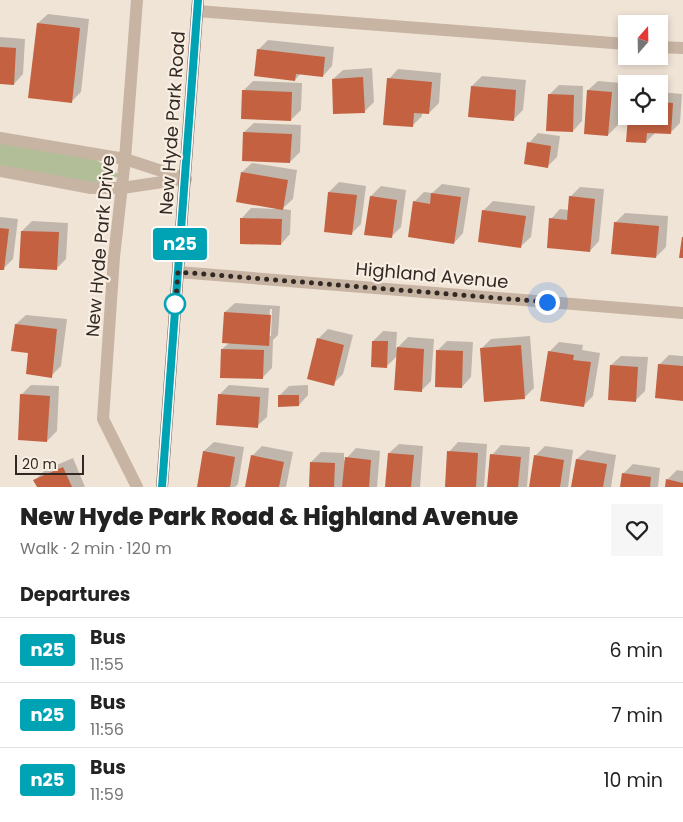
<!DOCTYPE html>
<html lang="en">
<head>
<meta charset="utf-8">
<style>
  body { margin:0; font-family:Poppins,sans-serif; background:#f6f6f6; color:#222; height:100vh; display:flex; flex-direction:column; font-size:19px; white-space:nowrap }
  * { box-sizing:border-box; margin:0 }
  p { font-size:16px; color:#767676 }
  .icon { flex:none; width:28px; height:28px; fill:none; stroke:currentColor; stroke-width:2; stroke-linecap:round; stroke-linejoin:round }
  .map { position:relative; height:487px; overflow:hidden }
  .drawer { display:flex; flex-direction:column; background:#fff; flex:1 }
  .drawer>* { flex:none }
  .badge { padding:0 10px; border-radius:4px; font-size:18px; line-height:32px }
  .needle { width:32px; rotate:20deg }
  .controls { position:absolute; left:618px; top:15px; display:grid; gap:10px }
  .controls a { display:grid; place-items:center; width:50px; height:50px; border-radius:0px; background:#fff; box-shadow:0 2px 8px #0003; font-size:25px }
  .scale { position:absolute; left:15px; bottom:12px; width:69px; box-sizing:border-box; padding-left:5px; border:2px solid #322925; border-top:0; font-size:14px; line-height:18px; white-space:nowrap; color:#322925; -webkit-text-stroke:4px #f8eee2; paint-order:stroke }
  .you { position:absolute; width:25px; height:25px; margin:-12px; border:4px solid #fff; border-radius:50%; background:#1a73e8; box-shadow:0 0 0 8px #1a73e833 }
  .map>.badge { position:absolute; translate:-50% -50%; box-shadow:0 0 0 2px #fff }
  h2 { padding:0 20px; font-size:19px; line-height:45px }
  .round { display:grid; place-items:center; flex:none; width:52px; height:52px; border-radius:0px; background:#f6f6f6 }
  .headline { display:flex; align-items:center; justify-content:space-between; height:85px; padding:0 20px }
  h1 { font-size:24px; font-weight:800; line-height:38px }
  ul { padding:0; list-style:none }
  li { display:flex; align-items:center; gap:15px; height:65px; padding:0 20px; border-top:1px solid #e0e0e0 }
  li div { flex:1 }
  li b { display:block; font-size:19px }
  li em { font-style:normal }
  li .badge { min-width:55px; font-weight:700; text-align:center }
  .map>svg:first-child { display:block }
</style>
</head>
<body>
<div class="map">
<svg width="683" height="487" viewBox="0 0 683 487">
  <rect width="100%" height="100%" fill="#f0e4d6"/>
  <path fill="#b1be97" d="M0,142L89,155L121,176L89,184L0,168Z"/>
  <g fill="#0003" fill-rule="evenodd">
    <path d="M48,14L89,19L81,92L71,102L38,23Z"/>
    <path d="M0,37L25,39L23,74L14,84L0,83Z"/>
    <path d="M268,40L334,47L332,66L323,76L301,73L295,80L258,50Z"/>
    <path d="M372,68L374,102L364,112L333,79L343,70Z"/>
    <path d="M398,69L441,73L439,103L429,113H422V116L412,126L389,79Z"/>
    <path d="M482,76L526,80L523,110L513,120L469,116L472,86Z"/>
    <path d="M253,81L302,83L301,110L291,120L244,90Z"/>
    <path d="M598,81L621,83L618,125L608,135L588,90Z"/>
    <path d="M559,85L583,86L582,121L573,131L549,95Z"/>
    <path d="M659,92L682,94L680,123L670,133L656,132L646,142L627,140L659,116Z"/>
    <path d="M254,123L301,125L300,152L290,162L244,132Z"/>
    <path d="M538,133L560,136L557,157L547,167L529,143Z"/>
    <path d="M252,163L297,170L293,199L282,209L291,210L290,234L281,244L242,218L251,208L276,209V207L242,172Z"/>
    <path d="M339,182L366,186L361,224L352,233L329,192Z"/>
    <path d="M442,184L470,188L463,233L454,243L414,202L424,192L432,193Z"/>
    <path d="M381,186L406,190L401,227L391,237L366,233L371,196Z"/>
    <path d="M580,187L604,189L599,241L590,251L551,219L560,209L569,210L570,197Z"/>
    <path d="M493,201L535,206L531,237L521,246L483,211Z"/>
    <path d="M625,213L668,216L666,247L656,257L615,223Z"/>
    <path d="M0,217L18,219L13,259L3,269L0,268Z"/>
    <path d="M32,221L68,223L66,259L56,269L22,231Z"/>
    <path d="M235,303L280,306L278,335L273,340L272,368L262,378L222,349L229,343L225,312ZM270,309H272L271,336H268Z"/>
    <path d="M26,315L67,319L61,366L51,376L30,352L16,324Z"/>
    <path d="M328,329L353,335L343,374L333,384L318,339Z"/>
    <path d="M383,331L397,332L396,349L408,337L434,339L431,381L421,391L397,356L386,367L373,341Z"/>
    <path d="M530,336L534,388L524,398L481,349L491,339Z"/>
    <path d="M447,341L473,342L471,377L462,387L437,351Z"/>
    <path d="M559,342L583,345L582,350L600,353L593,396L583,406L549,352Z"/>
    <path d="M669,355L683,356V399L659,365Z"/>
    <path d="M621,356L648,357L645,391L635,401L611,365Z"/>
    <path d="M31,385L59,386L57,431L47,441L21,395Z"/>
    <path d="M229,385L269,388L267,417L257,426L219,395Z"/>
    <path d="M308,385V395L299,405L279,396L289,386Z"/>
    <path d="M214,442L244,447L238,484L235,487H198L204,451Z"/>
    <path d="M458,442L487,444L484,487H446L449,452Z"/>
    <path d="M399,444L423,446L420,487H387L389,453Z"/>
    <path d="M501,445L530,447L527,487H489L492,455Z"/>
    <path d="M262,446L293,452L286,487H246L252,456Z"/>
    <path d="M545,446L573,450L568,487H531L535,456Z"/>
    <path d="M356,448L380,451L377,487H310L311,462L321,452L344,453V461Z"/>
    <path d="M587,450L616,455L611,487H572L577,459Z"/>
    <path d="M73,458L85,487H38L35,480L45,470Z"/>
    <path d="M633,464L660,468L658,487H621L623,474Z"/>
    <path d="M677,470L683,471V487H666L668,479Z"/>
  </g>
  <g fill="#c36141">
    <path d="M37,23L80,28L72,103L28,98Z"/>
    <path d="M0,47L16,48L14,85L0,84Z"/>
    <path d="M257,49L325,57L323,77L296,74L295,81L254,76Z"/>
    <path d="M363,77L365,113L333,114L332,79Z"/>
    <path d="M387,78L432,82L429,114L414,113L413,127L383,125Z"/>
    <path d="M471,86L516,90L514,121L468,117Z"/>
    <path d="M242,90L292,92L291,121L241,119Z"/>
    <path d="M587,90L612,92L608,136L584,134Z"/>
    <path d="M548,94L574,95L573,132L546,131Z"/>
    <path d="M659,102L673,103L671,134L647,133L646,143L626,142L628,116H659Z"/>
    <path d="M243,132L292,134L290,163L242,161Z"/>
    <path d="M527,142L551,146L548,168L524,164Z"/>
    <path d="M241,172L288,180L283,210L236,202Z"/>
    <path d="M328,192L357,195L352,235L324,232Z"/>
    <path d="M431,193L461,197L454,244L408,237L413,201L430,204Z"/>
    <path d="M370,196L397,200L392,238L364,235Z"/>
    <path d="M569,196L595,199L590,252L547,248L549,218L567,220Z"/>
    <path d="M482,210L526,216L521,248L478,242Z"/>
    <path d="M240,218L282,219L281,245L240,244Z"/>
    <path d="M614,222L659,226L656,258L611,254Z"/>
    <path d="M0,228L9,229L4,270H0Z"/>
    <path d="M21,231L59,232L57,270L19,268Z"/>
    <path d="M682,237H683V258H679Z"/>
    <path d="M224,312L271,315L269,346L222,343Z"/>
    <path d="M15,324L57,329L52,378L26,374L28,353L11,351Z"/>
    <path d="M317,338L344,345L334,386L307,379Z"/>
    <path d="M372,341H388L387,368L371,367Z"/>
    <path d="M521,345L525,399L484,402L480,348Z"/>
    <path d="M397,347L424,349L422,392L394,390Z"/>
    <path d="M221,349L264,350L263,379L220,378Z"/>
    <path d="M436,350L463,351L462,388L435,387Z"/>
    <path d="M548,351L574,355L573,360L591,362L584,407L540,401Z"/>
    <path d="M658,364L683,366V401L655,398Z"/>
    <path d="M610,365L638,367L636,402L608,400Z"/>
    <path d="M20,394L50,396L47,442L18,440Z"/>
    <path d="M218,394L260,397L258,428L216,425Z"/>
    <path d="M278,395H299V406L278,407Z"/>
    <path d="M203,451L235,457L230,487H197Z"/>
    <path d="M447,451L478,453L476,487H445Z"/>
    <path d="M388,453L414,455L411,487H385Z"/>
    <path d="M490,454L521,457L518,487H487Z"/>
    <path d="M251,455L284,462L279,487H245Z"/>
    <path d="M534,455L564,460L560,487H529Z"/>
    <path d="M345,457L371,460L369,487H342Z"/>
    <path d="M576,459L607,464L603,487H571Z"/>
    <path d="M310,462L335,463L334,487H309Z"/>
    <path d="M63,467L72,487H37L33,480Z"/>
    <path d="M622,473L651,477L650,487H620Z"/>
    <path d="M666,479L683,483V487H665Z"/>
  </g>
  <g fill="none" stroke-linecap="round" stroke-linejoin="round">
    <g stroke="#c7b4a3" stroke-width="12">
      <path d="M197,11L626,44"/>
      <path d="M659,47L683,48"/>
      <path d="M0,138L125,159L186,179"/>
      <path d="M0,171L91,188H122L183,179"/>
      <path d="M178,272L683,313"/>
      <path d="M137,487L103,419L114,257L125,159L137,0"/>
    </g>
    <path stroke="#746056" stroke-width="12" d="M162,487L198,0"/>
  </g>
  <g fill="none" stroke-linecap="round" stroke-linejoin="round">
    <g stroke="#fff" stroke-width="11">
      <path id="line" d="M162,487L198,0"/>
    </g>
    <use href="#line" stroke="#00a3b4" stroke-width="8"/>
    <path stroke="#322925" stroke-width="5" stroke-dasharray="0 9" d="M175,304V311L178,272L547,302"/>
  </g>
  <circle fill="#fff" stroke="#00a3b4" stroke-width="2.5" cx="175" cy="304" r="10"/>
  <g text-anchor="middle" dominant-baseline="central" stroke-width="4.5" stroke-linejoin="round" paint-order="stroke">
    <g font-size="18" fill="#322925" stroke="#f8eee2">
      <text transform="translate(172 123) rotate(-86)">New Hyde Park Road</text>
      <text transform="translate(100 246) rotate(-85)">New Hyde Park Drive</text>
      <text transform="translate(432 275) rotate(5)">Highland Avenue</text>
    </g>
  </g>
</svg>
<div class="controls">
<a><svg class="needle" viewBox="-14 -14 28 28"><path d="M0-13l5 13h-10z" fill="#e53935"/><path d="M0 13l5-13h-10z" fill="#767676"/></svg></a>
<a><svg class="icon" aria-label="locate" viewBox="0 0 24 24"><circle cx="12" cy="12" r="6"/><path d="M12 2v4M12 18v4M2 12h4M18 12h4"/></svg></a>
</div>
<div class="scale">20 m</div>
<div class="you" style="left:547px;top:302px"></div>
<b class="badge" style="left:180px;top:244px;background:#00a3b4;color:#fff">n25</b>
</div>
<section class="drawer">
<div class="headline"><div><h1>New Hyde Park Road &amp; Highland Avenue</h1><p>Walk · 2 min · 120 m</p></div><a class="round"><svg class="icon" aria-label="heart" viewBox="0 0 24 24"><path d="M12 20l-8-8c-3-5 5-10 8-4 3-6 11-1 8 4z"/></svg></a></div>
<h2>Departures</h2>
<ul>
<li><span class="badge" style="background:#00a3b4;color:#fff">n25</span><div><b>Bus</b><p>11:55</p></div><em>6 min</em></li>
<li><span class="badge" style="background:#00a3b4;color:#fff">n25</span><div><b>Bus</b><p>11:56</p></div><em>7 min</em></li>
<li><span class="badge" style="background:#00a3b4;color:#fff">n25</span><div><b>Bus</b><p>11:59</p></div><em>10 min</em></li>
</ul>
</section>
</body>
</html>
